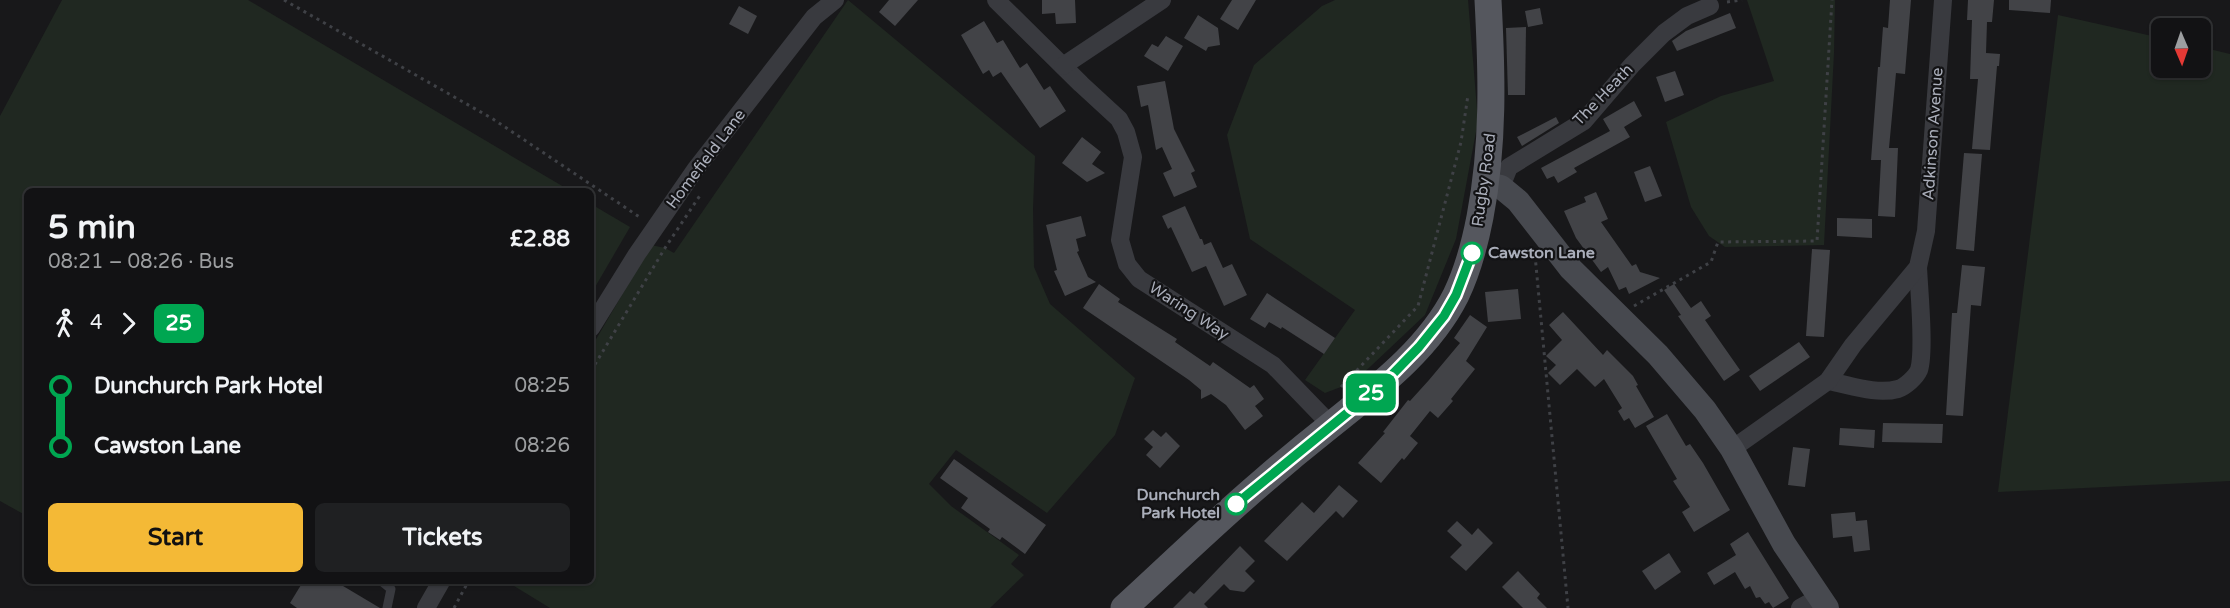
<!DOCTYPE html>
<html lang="en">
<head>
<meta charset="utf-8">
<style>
  body { margin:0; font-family:"Varela Round",sans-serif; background:#1f2022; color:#f1f3f6; height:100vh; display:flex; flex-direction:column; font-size:22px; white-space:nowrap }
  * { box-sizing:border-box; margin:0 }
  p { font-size:20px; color:#9c9ea0 }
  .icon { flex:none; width:33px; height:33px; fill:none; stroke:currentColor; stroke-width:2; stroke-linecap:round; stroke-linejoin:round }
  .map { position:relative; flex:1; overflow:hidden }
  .sheet { position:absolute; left:24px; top:188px; width:570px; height:396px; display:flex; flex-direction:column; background:#121214; border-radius:9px; box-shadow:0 2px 4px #0004,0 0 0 2px #313234 }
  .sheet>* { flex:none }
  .badge { padding:0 12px; border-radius:9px; font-size:21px; line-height:39px }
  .needle { width:39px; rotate:178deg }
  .tools { position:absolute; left:2151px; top:18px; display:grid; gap:12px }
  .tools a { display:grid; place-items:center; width:60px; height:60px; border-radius:9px; background:#121214; box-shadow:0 2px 4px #0004,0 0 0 2px #313234; font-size:30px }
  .map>.badge { position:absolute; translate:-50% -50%; box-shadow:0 0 0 3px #fff }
  .legs { display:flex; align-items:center; gap:9px; height:66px; padding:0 24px; font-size:20px }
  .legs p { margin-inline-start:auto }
  .summary { display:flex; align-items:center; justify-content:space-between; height:102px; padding:0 24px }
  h1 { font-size:33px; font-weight:700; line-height:45px }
  .cta { display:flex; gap:12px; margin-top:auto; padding:12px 24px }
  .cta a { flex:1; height:69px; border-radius:9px; background:#f4b936; color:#111; font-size:24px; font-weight:700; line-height:69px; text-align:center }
  .cta a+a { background:#1f2022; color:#f1f3f6 }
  ul { padding:0 24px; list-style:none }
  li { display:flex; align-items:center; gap:21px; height:60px; font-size:22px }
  li i { display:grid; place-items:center; width:9px; height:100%; margin:0 8px; background:currentColor }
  li i::after { content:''; width:15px; height:15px; margin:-8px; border:4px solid; border-radius:50%; background:#121214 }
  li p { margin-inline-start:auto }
  li:first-child i { background:linear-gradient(#0000 50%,currentColor 0) }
  li:last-child i { background:linear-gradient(currentColor 50%,#0000 0) }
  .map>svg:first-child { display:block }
</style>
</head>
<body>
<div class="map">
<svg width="2230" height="608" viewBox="0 0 2230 608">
  <rect width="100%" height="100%" fill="#18181a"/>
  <g fill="#202821">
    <path d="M62,0H248L569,190H27V516L0,501V116Z"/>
    <path d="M848,0L1035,156L1033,209L1034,267L1050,304L1135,378L1115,435L1047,513L956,450L929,484L951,506L1019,555L1011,564L1024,575L990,608H550L506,581L591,580V348L651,245L665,248L674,253Z"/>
    <path d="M1335,0H1468L1478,121L1456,239L1425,315L1354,382L1325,393L1305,380L1355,310L1250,239L1227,135L1254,65L1322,6Z"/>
    <path d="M1747,0H1835L1834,53L1824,245L1725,247L1709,236L1691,207L1666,122L1721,96L1774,81Z"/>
    <path d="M2058,15L2161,38L2162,68H2200L2201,47L2230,54V481L1998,492Z"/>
    <path d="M591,204L630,227L591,294Z"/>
  </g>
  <g fill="#424347">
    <path d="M889,0H918L895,26L879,12Z"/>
    <path d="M1042,0H1075L1076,23L1056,24L1055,13L1042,14Z"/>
    <path d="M1232,0H1256L1238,30L1220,19Z"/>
    <path d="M1890,0H1911L1905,74L1896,73L1889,148H1898L1895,217L1878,216L1881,160H1871L1878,67H1880L1883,27L1888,28Z"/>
    <path d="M1968,0H1994L1992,22H1987L1986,53L2000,54L1999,66H1997L1990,150L1972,149L1978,79H1970L1972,20H1967Z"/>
    <path d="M2009,0H2051L2050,13L2009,10Z"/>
    <path d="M739,6L757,16L748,34L729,24Z"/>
    <path d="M1540,8L1543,24L1528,27L1525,11Z"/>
    <path d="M1730,13L1736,28L1677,51L1672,41L1686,31Z"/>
    <path d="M1198,15L1218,28L1220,45L1208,47L1206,51L1184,38Z"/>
    <path d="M984,21L997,43L1003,40L1020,68L1027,63L1044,90L1050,86L1066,111L1040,128L1001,72L993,77L989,70L983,74L961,35Z"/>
    <path d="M1526,27L1525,95H1508L1506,28Z"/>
    <path d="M1166,36L1183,46L1168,71L1144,56L1152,44L1158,47Z"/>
    <path d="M1675,71L1684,95L1665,102L1656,77Z"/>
    <path d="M1165,81L1174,129L1195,171L1191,173L1197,187L1174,197L1163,173L1172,169L1162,147L1156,150L1148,105L1141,107L1137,86Z"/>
    <path d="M1634,101L1642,116L1624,127L1630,137L1574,168L1577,172L1558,183L1554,176L1547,179L1541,168L1610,131L1603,119Z"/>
    <path d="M1556,117L1559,123L1522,146L1517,137Z"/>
    <path d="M1082,137L1101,152L1092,164L1105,173L1087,182L1062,163Z"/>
    <path d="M1964,153L1982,154L1974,251L1956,249Z"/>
    <path d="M1650,166L1662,196L1645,202L1634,172Z"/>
    <path d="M1596,192L1608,219L1601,222L1632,266L1636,264L1640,272L1660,278L1629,294L1626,287L1619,290L1608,267L1601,272L1576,238L1564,211L1586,202L1584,197Z"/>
    <path d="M1185,206L1200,239H1202L1204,245L1211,242L1223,268L1232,264L1247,295L1224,306L1206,266L1192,272L1171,227L1168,229L1162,216Z"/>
    <path d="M1081,216L1086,236L1076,239L1079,251L1077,252L1088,277L1096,282L1065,296L1054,271L1057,270L1046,225Z"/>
    <path d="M1837,218L1872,219V238L1837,236Z"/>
    <path d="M1812,249L1830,250L1824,337L1806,336Z"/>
    <path d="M1962,265L1985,267L1981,306L1971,305L1963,416L1946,415L1952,313H1957Z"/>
    <path d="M1099,284L1120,299L1118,302L1177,339L1175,342L1210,366L1213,362L1250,388L1254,385L1264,399L1255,406L1263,416L1245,430L1226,405L1211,394L1201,399V390L1189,380L1083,308Z"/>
    <path d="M1674,284L1691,308L1701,301L1711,316L1705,320L1740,370L1724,381L1678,316L1681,315L1664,290Z"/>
    <path d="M1518,289L1521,319L1488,322L1485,292Z"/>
    <path d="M1267,293L1335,338L1324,354L1282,327L1281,329L1269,322L1265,328L1250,319Z"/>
    <path d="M1563,312L1603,355L1607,350L1633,376L1638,385L1636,386L1654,417L1635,428L1629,418L1624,421L1618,411L1622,408L1604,379L1595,387L1577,369L1560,385L1548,373L1556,365L1546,356L1562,340L1549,325Z"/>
    <path d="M1470,315L1487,327L1466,361L1475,369L1451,399L1453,401L1438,418L1430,411L1410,436L1418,443L1404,460L1402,458L1381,483L1358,463L1385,433L1383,432L1408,400L1410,401L1429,380L1460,343L1454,338Z"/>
    <path d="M1799,342L1810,357L1760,391L1749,376Z"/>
    <path d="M1667,414L1686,446L1690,444L1703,463L1730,510L1694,532L1682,512L1690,507L1673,481L1677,479L1646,426Z"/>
    <path d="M1883,423L1943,424L1942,443L1882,442Z"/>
    <path d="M1840,428L1875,430L1874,448L1839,445Z"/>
    <path d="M1153,430L1161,437L1166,432L1180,446L1160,468L1146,455L1153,447L1144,439Z"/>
    <path d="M1793,447L1810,449L1805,487L1788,485Z"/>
    <path d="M954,459L1046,525L1025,554L1002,537L1000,540L988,532L990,529L961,508L968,498L940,478Z"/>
    <path d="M1339,485L1358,501L1343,518L1336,511L1287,561L1264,541L1302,502L1314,513Z"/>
    <path d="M1855,512L1856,521L1867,520L1870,550L1854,552L1852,536L1833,538L1831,514Z"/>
    <path d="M1457,521L1472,535L1478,528L1493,543L1466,571L1450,557L1462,545L1447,531Z"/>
    <path d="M1748,532L1789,598L1773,608L1769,602L1765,604L1760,597L1756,598L1750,586L1745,589L1735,572L1714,585L1707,573L1736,555L1730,544Z"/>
    <path d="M1240,546L1255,561L1245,571L1255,581L1244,592L1230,590L1224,584L1204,604L1208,608H1173L1190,591L1194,594Z"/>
    <path d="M1669,553L1681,572L1655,590L1642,571Z"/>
    <path d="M1518,571L1540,594L1537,598L1547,608H1523L1502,587Z"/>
    <path d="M304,580H333L380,608H297L290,603Z"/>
  </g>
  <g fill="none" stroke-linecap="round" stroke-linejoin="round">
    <g stroke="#3f4146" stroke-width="3" stroke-dasharray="3 4.5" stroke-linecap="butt">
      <path d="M284,0L493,119L641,218"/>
      <path d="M1727,2L1742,0"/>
      <path d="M1535,255L1568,608"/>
      <path d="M1634,306L1711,262L1718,242L1817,241L1832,0"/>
      <path d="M591,371L665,248L701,194"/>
      <path d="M1341,387L1418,306L1461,142L1468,95"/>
      <path d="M454,608L469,580"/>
    </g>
    <path stroke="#393a3f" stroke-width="9" d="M380,580L391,589L387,608"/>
    <g stroke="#393a3f" stroke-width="18">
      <path d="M996,0L1081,84L1119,119L1126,132L1133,157L1120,240L1127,264L1139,279L1273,365L1331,425"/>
      <path d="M1063,66L1162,0"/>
      <path d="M1501,187L1509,167L1584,121L1632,65L1664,33L1687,16L1710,6"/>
      <path d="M591,328L637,254L695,170L814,17L835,0"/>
      <path d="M1828,381C1850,385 1876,395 1898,389C1905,387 1916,377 1919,370C1925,351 1919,290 1918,267"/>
      <path d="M1732,449L1828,381L1853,345L1918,267L1926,231L1943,0"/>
      <path d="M426,608L442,580"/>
      <path d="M1800,608L1820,597"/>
    </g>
    <path stroke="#47494f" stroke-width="24" d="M1486,184L1501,187L1518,201L1571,269L1658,355L1705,410L1732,449L1784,544L1827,608"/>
    <path stroke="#55575e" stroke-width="27" d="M1124,608C1170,566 1214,523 1261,483C1284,463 1307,444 1331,425C1377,388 1429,349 1456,295C1468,270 1475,243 1480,217C1494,144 1492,74 1488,0"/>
  </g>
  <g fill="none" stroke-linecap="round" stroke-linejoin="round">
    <g stroke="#fff" stroke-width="14">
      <path id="line-1" d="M1236,504L1385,382L1419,347L1444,316L1456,295L1472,253"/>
    </g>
    <use href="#line-1" stroke="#00a651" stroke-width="9"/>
  </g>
  <g fill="#fff" stroke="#00a651" stroke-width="3">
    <circle cx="1472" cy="253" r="10"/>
    <circle cx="1236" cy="504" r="10"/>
  </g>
  <g text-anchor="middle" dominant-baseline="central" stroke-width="4.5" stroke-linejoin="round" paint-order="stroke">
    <g font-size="16" fill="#aaaeba" stroke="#131315">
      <text transform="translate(1603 95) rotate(-46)">The Heath</text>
      <text transform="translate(1933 134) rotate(-86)">Adkinson Avenue</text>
      <text transform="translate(706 159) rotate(-53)">Homefield Lane</text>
      <text transform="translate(1484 180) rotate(-82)">Rugby Road</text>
      <text transform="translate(1189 311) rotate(33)">Waring Way</text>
    </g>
    <g font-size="16" font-weight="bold" fill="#aaaeba" stroke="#131315" text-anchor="start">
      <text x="1488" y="253">Cawston Lane</text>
      <text x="1220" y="495" text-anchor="end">Dunchurch<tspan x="1220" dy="18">Park Hotel</tspan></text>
    </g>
  </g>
</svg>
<div class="tools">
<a><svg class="needle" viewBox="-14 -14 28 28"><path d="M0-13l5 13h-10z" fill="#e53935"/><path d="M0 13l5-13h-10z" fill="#9c9ea0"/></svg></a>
</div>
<b class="badge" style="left:1371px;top:393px;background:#00a651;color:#fff">25</b>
<section class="sheet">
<div class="summary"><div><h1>5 min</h1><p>08:21 – 08:26 · Bus</p></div><b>£2.88</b></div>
<div class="legs"><svg class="icon" aria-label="walk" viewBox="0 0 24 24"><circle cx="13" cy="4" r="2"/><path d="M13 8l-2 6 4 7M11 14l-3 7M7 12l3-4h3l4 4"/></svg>4<svg class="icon" aria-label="forward" viewBox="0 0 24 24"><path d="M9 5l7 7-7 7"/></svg><b class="badge" style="background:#00a651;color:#fff">25</b></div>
<ul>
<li><i style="color:#00a651"></i><b>Dunchurch Park Hotel</b><p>08:25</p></li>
<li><i style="color:#00a651"></i><b>Cawston Lane</b><p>08:26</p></li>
</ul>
<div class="cta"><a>Start</a><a>Tickets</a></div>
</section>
</div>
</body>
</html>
